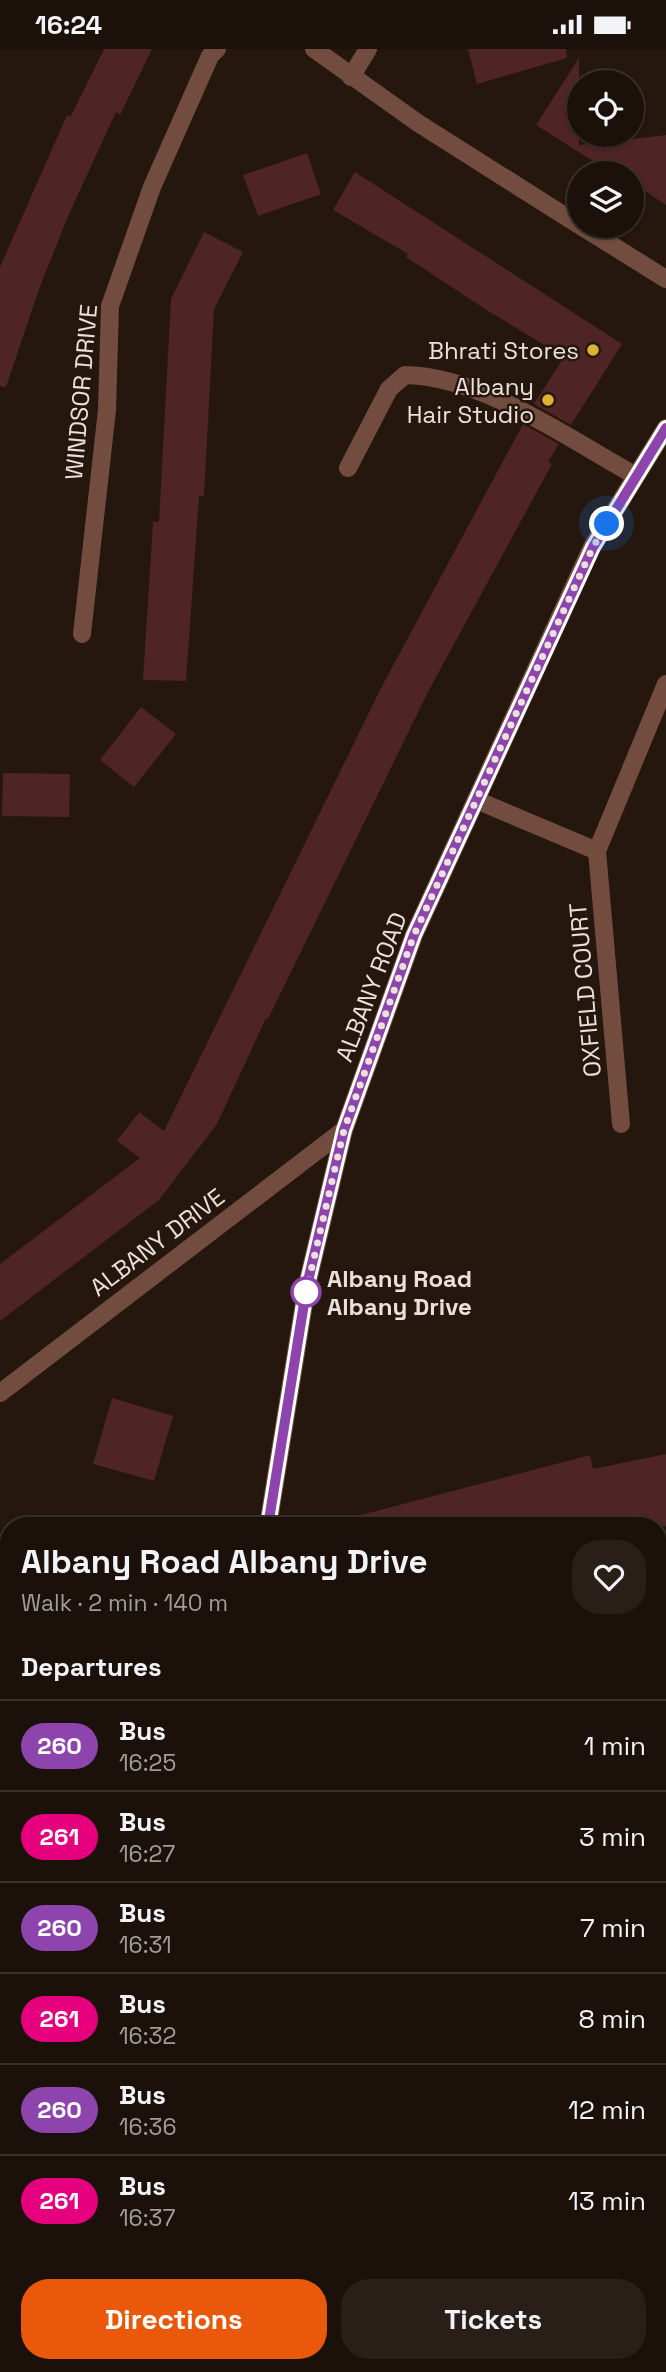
<!DOCTYPE html>
<html lang="en">
<head>
<meta charset="utf-8">
<style>
  body { margin:0; font-family:"Space Grotesk",sans-serif; background:#291f18; color:#f1f3f6; height:100vh; display:flex; flex-direction:column; font-size:26px; white-space:nowrap }
  * { box-sizing:border-box; margin:0 }
  p { font-size:23px; color:#a09d9c }
  .icon { flex:none; width:38px; height:38px; fill:none; stroke:currentColor; stroke-width:2; stroke-linecap:round; stroke-linejoin:round }
  .map { position:relative; flex:1; overflow:hidden }
  .sheet { position:absolute; left:0px; top:1468px; width:667px; height:856px; display:flex; flex-direction:column; background:#1c110a; border-radius:28px 28px 0 0; box-shadow:0 2px 5px #0004,0 0 0 2px #3a312b }
  .sheet>* { flex:none }
  .badge { padding:0 14px; border-radius:23px; font-size:24px; line-height:46px }
  .buttons { position:absolute; left:567px; top:21px; display:grid; gap:14px }
  .buttons a { display:grid; place-items:center; width:77px; height:77px; border-radius:50%; background:#1c110a; box-shadow:0 2px 5px #0004,0 0 0 2px #3a312b; font-size:35px }
  .you { position:absolute; width:35px; height:35px; margin:-18px; border:5px solid #fff; border-radius:50%; background:#1a73e8; box-shadow:0 0 0 10px #1a73e833 }
  .map>.badge { position:absolute; translate:-50% -50%; box-shadow:0 0 0 4px #fff }
  h2 { padding:0 21px; font-size:26px; line-height:63px }
  .round { display:grid; place-items:center; flex:none; width:74px; height:74px; border-radius:28px; background:#291f18 }
  .overview { display:flex; align-items:center; justify-content:space-between; height:119px; padding:0 21px }
  h1 { font-size:33px; font-weight:800; line-height:52px }
  .primary-button { display:flex; gap:14px; margin-top:auto; padding:14px 21px }
  .primary-button a { flex:1; height:80px; border-radius:28px; background:#ea580c; color:#fff; font-size:28px; font-weight:800; line-height:80px; text-align:center }
  .primary-button a+a { background:#291f18; color:#f1f3f6 }
  ul { padding:0; list-style:none }
  li { display:flex; align-items:center; gap:21px; height:91px; padding:0 21px; border-top:2px solid #3a312b }
  li div { flex:1 }
  li b { display:block; font-size:26px }
  li em { font-style:normal }
  li .badge { min-width:77px; font-weight:700; text-align:center }
  .status { display:flex; justify-content:space-between; align-items:center; height:49px; padding:0 35px; background:#1c110a; direction:ltr }
  .status svg { height:19px; fill:currentColor }
  .map>svg:first-child { display:block }
</style>
</head>
<body>
<div class="status"><b>16:24</b><svg viewBox="0 0 49 12"><path d="M0 12V9h3v3zM5 12V6h3v6zM10 12V3h3v9zM15 12V0h3v12zM26 1h20v11H26zM47 4h2v5h-2z"/></svg></div>
<div class="map">
<svg width="666" height="2323" viewBox="0 0 666 2323">
  <rect width="100%" height="100%" fill="#25170d"/>
  <path fill="#313e1f" d="M666,2233V2323H565L575,2315H658V2242Z"/>
  <g fill="#44552d">
    <path d="M658,1930L666,1931V2233L658,2242Z"/>
    <path d="M243,2315H575L565,2323H243Z"/>
  </g>
  <g fill="none" stroke-linecap="round" stroke-linejoin="round">
    <g stroke="#00021a" stroke-width="12">
      <path d="M0,1824L9,1828"/>
      <path d="M658,1959L666,1961"/>
      <path d="M658,2093L666,2083"/>
      <path d="M417,2323L425,2315"/>
    </g>
  </g>
  <g fill="#4e2424">
    <path d="M104,0H152L120,66L116,63L69,165L39,240L6,338L0,337V218L67,66L71,67Z"/>
    <path d="M468,0H566L567,9L477,35Z"/>
    <path d="M579,9V96L666,86V156L632,133V124H612L536,76Z"/>
    <path d="M307,104L321,145L258,167L243,126Z"/>
    <path d="M355,123L622,295L571,376L534,355L564,308L485,260L406,208L408,205L333,161Z"/>
    <path d="M204,183L243,203L214,260L204,447H199L186,632L143,631L153,473H159L171,250Z"/>
    <path d="M523,375L559,395L548,413L552,415L429,641L268,970L266,969L217,1075L159,1151L0,1272V1215L140,1109L117,1092L139,1063L164,1082L381,639Z"/>
    <path d="M141,658L176,685L134,738L100,711Z"/>
    <path d="M3,724L70,725L69,768L2,767Z"/>
    <path d="M112,1349L173,1367L154,1432L93,1415Z"/>
    <path d="M666,1405V1477H362L361,1466L590,1406L593,1420Z"/>
  </g>
  <g fill="none" stroke-linecap="round" stroke-linejoin="round">
    <path stroke="#724d3f" stroke-width="18" d="M348,419L389,340L405,326C482,327 569,390 636,427"/>
    <g stroke="#724d3f" stroke-width="18">
      <path d="M314,0L418,74L579,176"/>
      <path d="M351,28L368,0"/>
      <path d="M581,177L666,230"/>
      <path d="M82,585L107,361L110,257L152,138L210,7L217,0"/>
      <path d="M476,751L597,802"/>
      <path d="M621,1075L597,802L666,635"/>
      <path d="M0,1344L344,1081"/>
      <path d="M268,1477L307,1236L344,1081L414,886L592,498L666,379"/>
      <path d="M0,2076L9,2079"/>
      <path d="M195,2323V2315"/>
    </g>
  </g>
  <g fill="none" stroke-linecap="round" stroke-linejoin="round">
    <g stroke="#fff" stroke-width="16">
      <path id="line" d="M268,1477L307,1236L344,1081L414,886L593,498L666,379"/>
    </g>
    <use href="#line" stroke="#8e44ad" stroke-width="10"/>
    <path stroke="#ebe1da" stroke-width="7" stroke-dasharray="0 12.6" d="M306,1243L344,1081L414,886L593,498L607,475"/>
  </g>
  <g fill="#dcb233" stroke="#25170d" stroke-width="2.5">
    <circle cx="593" cy="301" r="7"/>
    <circle cx="548" cy="351" r="7"/>
  </g>
  <circle fill="#fff" stroke="#8e44ad" stroke-width="3.5" cx="306" cy="1243" r="14"/>
  <g text-anchor="middle" dominant-baseline="central" stroke-width="5" stroke-linejoin="round" paint-order="stroke">
    <g font-size="24" fill="#ebe1da" stroke="#25170d" text-anchor="end">
      <text x="579" y="301">Bhrati Stores</text>
      <text x="534" y="337">Albany<tspan x="534" dy="28">Hair Studio</tspan></text>
    </g>
    <g font-size="24" fill="#ebe1da" stroke="#25170d">
      <text transform="translate(81 343) rotate(-85)">WINDSOR DRIVE</text>
      <text transform="translate(371 938) rotate(-69)">ALBANY ROAD</text>
      <text transform="translate(585 941) rotate(-95)">OXFIELD COURT</text>
      <text transform="translate(157 1193) rotate(-37)">ALBANY DRIVE</text>
    </g>
    <g font-size="24" font-weight="bold" fill="#ebe1da" stroke="#25170d" text-anchor="start">
      <text x="327" y="1229">Albany Road<tspan x="327" dy="28">Albany Drive</tspan></text>
    </g>
  </g>
</svg>
<div class="buttons">
<a><svg class="icon" aria-label="locate" viewBox="0 0 24 24"><circle cx="12" cy="12" r="6"/><path d="M12 2v4M12 18v4M2 12h4M18 12h4"/></svg></a>
<a><svg class="icon" aria-label="layers" viewBox="0 0 24 24"><path d="M12 4l9 5-9 5-9-5zM3 14l9 5 9-5"/></svg></a>
</div>
<div class="you" style="left:607px;top:475px"></div>
<section class="sheet">
<div class="overview"><div><h1>Albany Road Albany Drive</h1><p>Walk · 2 min · 140 m</p></div><a class="round"><svg class="icon" aria-label="heart" viewBox="0 0 24 24"><path d="M12 20l-8-8c-3-5 5-10 8-4 3-6 11-1 8 4z"/></svg></a></div>
<h2>Departures</h2>
<ul>
<li><span class="badge" style="background:#8e44ad;color:#fff">260</span><div><b>Bus</b><p>16:25</p></div><em>1 min</em></li>
<li><span class="badge" style="background:#e6007e;color:#fff">261</span><div><b>Bus</b><p>16:27</p></div><em>3 min</em></li>
<li><span class="badge" style="background:#8e44ad;color:#fff">260</span><div><b>Bus</b><p>16:31</p></div><em>7 min</em></li>
<li><span class="badge" style="background:#e6007e;color:#fff">261</span><div><b>Bus</b><p>16:32</p></div><em>8 min</em></li>
<li><span class="badge" style="background:#8e44ad;color:#fff">260</span><div><b>Bus</b><p>16:36</p></div><em>12 min</em></li>
<li><span class="badge" style="background:#e6007e;color:#fff">261</span><div><b>Bus</b><p>16:37</p></div><em>13 min</em></li>
</ul>
<div class="primary-button"><a>Directions</a><a>Tickets</a></div>
</section>
</div>
</body>
</html>
